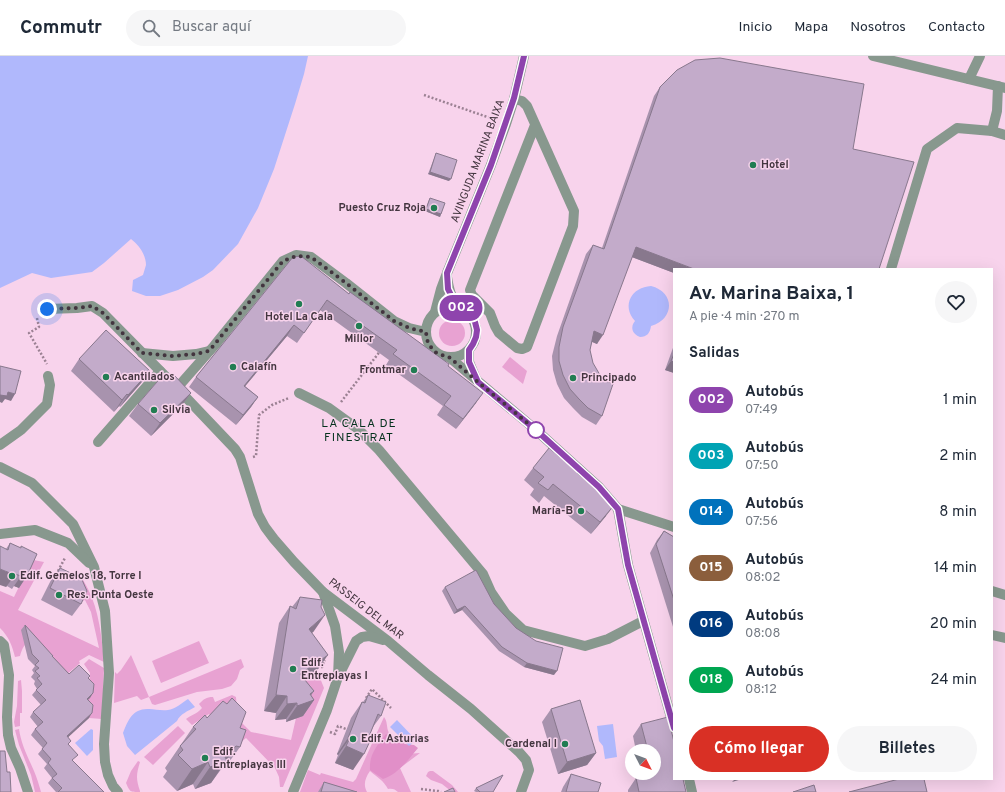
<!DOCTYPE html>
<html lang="es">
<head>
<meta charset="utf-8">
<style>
  body { margin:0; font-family:Overpass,sans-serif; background:#f6f6f7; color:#1f2937; height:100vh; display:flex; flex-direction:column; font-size:15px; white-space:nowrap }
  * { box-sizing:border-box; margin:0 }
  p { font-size:13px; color:#747a83 }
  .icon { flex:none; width:22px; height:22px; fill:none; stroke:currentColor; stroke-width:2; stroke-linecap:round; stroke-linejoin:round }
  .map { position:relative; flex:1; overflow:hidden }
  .drawer { position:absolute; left:673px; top:212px; width:320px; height:512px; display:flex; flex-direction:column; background:#fff; border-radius:0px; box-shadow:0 4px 16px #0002 }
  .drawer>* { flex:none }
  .badge { padding:0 8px; border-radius:13px; font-size:14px; line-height:26px }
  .needle { width:26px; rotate:132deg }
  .fabs { position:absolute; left:625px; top:688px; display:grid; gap:8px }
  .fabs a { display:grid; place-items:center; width:36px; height:36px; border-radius:50%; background:#fff; box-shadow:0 4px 16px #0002; font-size:20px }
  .you { position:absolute; width:20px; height:20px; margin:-10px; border:3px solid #fff; border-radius:50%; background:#1a73e8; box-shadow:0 0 0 6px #1a73e833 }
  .map>.badge { position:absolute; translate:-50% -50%; box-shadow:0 0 0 2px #fff }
  h2 { padding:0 16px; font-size:15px; line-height:36px }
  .round { display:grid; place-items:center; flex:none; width:42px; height:42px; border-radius:21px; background:#f6f6f7 }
  .overview { display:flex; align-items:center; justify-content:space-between; height:68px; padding:0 16px }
  h1 { font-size:19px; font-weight:700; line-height:30px }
  .button { display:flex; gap:8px; margin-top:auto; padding:8px 16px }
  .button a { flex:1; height:46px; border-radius:24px; background:#d93025; color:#fff; font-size:16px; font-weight:700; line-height:46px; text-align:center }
  .button a+a { background:#f6f6f7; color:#1f2937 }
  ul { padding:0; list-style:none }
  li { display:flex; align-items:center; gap:12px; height:56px; padding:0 16px }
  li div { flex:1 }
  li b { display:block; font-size:15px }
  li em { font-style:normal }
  li .badge { min-width:44px; font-weight:700; text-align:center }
  header { display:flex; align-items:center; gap:24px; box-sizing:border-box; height:56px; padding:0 20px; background:#fff; border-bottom:1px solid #e0e1e3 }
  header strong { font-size:19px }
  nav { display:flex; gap:22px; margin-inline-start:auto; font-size:14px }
  .search { width:280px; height:36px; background:#f6f6f7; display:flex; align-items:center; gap:10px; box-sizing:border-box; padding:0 14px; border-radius:22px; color:#747a83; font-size:15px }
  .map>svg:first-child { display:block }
</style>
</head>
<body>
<header>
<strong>Commutr</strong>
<div class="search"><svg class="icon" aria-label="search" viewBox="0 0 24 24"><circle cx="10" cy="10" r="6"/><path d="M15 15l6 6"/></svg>Buscar aquí</div>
<nav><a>Inicio</a><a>Mapa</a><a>Nosotros</a><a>Contacto</a></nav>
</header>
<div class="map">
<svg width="1005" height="736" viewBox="0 0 1005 736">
  <rect width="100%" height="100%" fill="#f8d3ec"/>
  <g fill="#e8a2d2">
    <circle cx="452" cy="277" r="13"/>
    <path d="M510,301L527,315L523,328L502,311Z"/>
    <path d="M28,503L44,506L18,554L99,592L91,556L85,544L80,546L73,523L81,520C83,524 86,529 88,533C99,554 102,583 104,606L89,599L79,605L80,607L65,620L31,582C25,588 22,592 20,600L15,601C12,589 9,581 0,572V535L14,541L29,510Z"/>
    <path d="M199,585L209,607L161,627L152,605Z"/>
    <path d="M131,599L149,641L241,603L244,611L240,614L237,623L231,630L222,633L197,636L155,649L152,648L149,641L141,644L137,640L114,647L115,616L117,618L121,614Z"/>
    <path d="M89,603L104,612L102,663L89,662L83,648L90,641V634L85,627L90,622V617L84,608Z"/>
    <path d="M316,616L320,622L324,632L283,731H280L279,721L275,712L246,682L240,687L209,658L192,669L186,663C192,658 196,659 202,652L199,648C204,643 206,641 213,641L215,646L232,639L236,641L237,655L240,665L251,676L291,684L296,662L289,635Z"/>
    <path d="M21,624L22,635V657H20V670L15,671L14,666L17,650L18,625Z"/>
    <path d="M384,661C388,666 386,671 389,677C393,684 400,691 406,698L420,697L400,712L411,736H398C395,733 392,732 388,733C384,725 377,721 370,715C365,722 363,729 367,736H300L308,714L320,719L321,717L353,726L356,723Z"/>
    <path d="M178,670L185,677L153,709L144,701Z"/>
    <path d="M19,673C21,688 28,701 34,715C37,722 39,729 41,736H35L31,719L19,689L15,674Z"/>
    <path d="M138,705L140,706C136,719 136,723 140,735V736C130,736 130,736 126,727L131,715Z"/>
    <path d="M430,715H433L452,729L458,736H452L442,728L431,724L426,720L428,716Z"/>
  </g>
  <path fill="#e18fc8" d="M386,678L405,688L414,689L418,692C409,703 397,719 383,723L370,714C369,698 377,690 386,678Z"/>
  <g fill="#b0b8fc">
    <path d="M0,0H308L304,18L295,48L274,113L258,152L238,188L213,214L203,221L178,234L160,240H146L132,235L133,224L143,219C144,216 145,212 146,209C146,199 139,189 131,183L104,207L92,216L51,222L32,217L0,232Z"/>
    <path d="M651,230C675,236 675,263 651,270C650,277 647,281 640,281C632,278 630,271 635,265C621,249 632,231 651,230Z"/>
    <path d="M188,643L195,651C188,655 180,658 177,665L135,699L127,690L123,677C128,664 133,652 149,653C155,653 161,655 168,654C175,653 182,647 188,643Z"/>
    <path d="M397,664L416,684L409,690L390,671Z"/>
    <path d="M613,668L617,701L605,703L603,690L599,685L597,670Z"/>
    <path d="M91,673L93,674V694L87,700L75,687Z"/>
  </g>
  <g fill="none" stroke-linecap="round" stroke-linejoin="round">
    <g stroke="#9b8193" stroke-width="2.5" stroke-dasharray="2 2" stroke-linecap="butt">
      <path d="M424,39L496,64"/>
      <path d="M37,262L39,271L29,277L47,308"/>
      <path d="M341,346L381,294"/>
      <path d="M253,401L256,400L259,359L272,349L289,342"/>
      <path d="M58,515L65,502"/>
      <path d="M317,611H322L324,605L325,604"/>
      <path d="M366,642L372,633L391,652"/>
      <path d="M330,676L335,678L338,670L346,673"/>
      <path d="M421,733L438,735L441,736"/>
    </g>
    <g stroke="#88988e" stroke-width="10">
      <path d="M873,0L1005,32"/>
      <path d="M969,23L980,0"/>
      <path d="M998,30L997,55L992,75L1005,79"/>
      <path d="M514,43L522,45L527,50L574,155L573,170L527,291L522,293L517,292L499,277L495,270L490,257L472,239L470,234L535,69"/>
      <path d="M891,213L927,93L957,72L992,75"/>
      <path d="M447,221C449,234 451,241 458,251"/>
      <circle cx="451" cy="276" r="25"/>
      <path d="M47,253L77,252L92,250L103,257L177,332L235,393L240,401L258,458L265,471L274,483L294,506L323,536L388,585L428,619L471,653L519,696L526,704L529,714L521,736"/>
      <path d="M435,256L441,233L447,217L491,109L506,68L514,43L524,0"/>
      <path d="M469,295V306L476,323"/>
      <path d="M142,297L173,300L196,298L209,295"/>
      <path d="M449,301L536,374L599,431L618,453L628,509L674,672"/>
      <path d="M177,332L214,290L283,205L296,199L311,201L346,227L394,265L409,272L426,276"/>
      <path d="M299,337L329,352L358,373L379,394L483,518L491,536L506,558L523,574L585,590L608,583L643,565"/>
      <path d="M98,386L160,315"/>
      <path d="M0,389L21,374L47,348L50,329L48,320"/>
      <path d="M0,411L32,427L73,468L94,511L105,555L109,617L104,688L105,706L108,719L113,730L118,736"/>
      <path d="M618,453L643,461L674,471"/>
      <path d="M0,478L35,474L68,487L89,507"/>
      <path d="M992,535L1005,539"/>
      <path d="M992,579L1005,582"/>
      <path d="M0,585L4,589L9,619L7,661L8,679L11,692L20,712L28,736"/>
      <path d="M339,619L356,585L362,581L369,580L383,584"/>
      <path d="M689,723L692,736"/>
      <path d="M293,736L327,654L338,621L339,596L335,570L323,536"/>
    </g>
  </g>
  <g fill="#a893ae">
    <path d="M660,31L674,217L632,201L597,288L592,286L590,294L602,360L596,369L582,361L573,352L564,342L557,328L553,314L552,300L557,280L586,198L593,189L602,192L654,40Z"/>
    <path d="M436,97L449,125L428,118L435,100Z"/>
    <path d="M430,142L441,158L440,161L425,155L429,144Z"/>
    <path d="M293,201L349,238L448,310L476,347L456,373L437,359L443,350L386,309L389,304L320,254L297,287L287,280L245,330L258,341L251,351L236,369L189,331L196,321Z"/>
    <path d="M674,289V317L665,314Z"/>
    <path d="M79,303L150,315L141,327L120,351L119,350L114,356L71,315Z"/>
    <path d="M191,337L182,349L151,380L129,360L138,348Z"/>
    <path d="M533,412L577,417L606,460L591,478L544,440L539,447L530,439L534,433L524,424Z"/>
    <path d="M664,475L674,481V574L650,497L657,484Z"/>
    <path d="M10,487L20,492L37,498L19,532L14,530L12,533L7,530L6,531V493Z"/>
    <path d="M60,512L81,548L72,560L41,544L51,524Z"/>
    <path d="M445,531L494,548L516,572L554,619L524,611L499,595L462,554L454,558L442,535Z"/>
    <path d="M300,541L314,575L312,577L316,616L305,624L314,635L311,639L314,644L303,660L286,666V663L275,664L276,657L264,655L279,567L290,550L292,551Z"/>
    <path d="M25,569L52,600L69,618L89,622L93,637L88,644L89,662L68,681L69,689L73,705L104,736H56L48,727L52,722L44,712L47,708L38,698L43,692L31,679L35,673L38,671L30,661L33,656L41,649L32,639L37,633L34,628L35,625L31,621L34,617L32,614L35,610L28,603L21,574Z"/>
    <path d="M368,639L381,660L373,671L353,714L335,707L338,699L337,698L351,662L362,646H363Z"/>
    <path d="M551,653L596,697L587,709L558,718L542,666Z"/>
    <path d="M207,662L240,672V691L224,713L222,712L211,727L195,733L193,728L177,735L163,721L167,715L165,712L193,671Z"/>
    <path d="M641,668L686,736H628V734L636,722L642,720V717H654V695H636L633,680Z"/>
    <path d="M571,718L598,736H561L563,731Z"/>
    <path d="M324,726L357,736H318Z"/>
    <path d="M476,732L493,736H476L474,735Z"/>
  </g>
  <g fill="#88788d">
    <path d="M430,116L451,123L449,125L428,118Z"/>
    <path d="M426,153L441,158L440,161L425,155Z"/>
    <path d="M636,191L694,213H674V217L629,200Z"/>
    <path d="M294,269L287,280L237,340L244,330Z"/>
    <path d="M594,275L603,279L597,288L588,284Z"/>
    <path d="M671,305L674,306V317L665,314Z"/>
    <path d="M150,315L141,327L120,351L128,339Z"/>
    <path d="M8,336L15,338L11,345L5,343L2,347L0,346V339Z"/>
    <path d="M191,337L182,349L151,380L160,367Z"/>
    <path d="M483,337L476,347L456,373L463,363Z"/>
    <path d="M127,338L119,350L114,356L122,344Z"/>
    <path d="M258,341L251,351L236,369L243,359Z"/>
    <path d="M615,448L606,460L591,478L600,466Z"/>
    <path d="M0,513L15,519L6,531L0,529Z"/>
    <path d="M22,518L27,520L19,532L14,530L21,520Z"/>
    <path d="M465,550L462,554L454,558L457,554Z"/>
    <path d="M325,559L314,575L298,590L309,573Z"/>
    <path d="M328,599L316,616L289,635L300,618Z"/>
    <path d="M527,607L557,615L554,619L524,611Z"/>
    <path d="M314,635L306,646L314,644L303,660L286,666L297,650Z"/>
    <path d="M93,637L90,642L83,648L87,643Z"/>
    <path d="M276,639L287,640L276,657L264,655Z"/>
    <path d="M297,647L286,663L275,664L287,648Z"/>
    <path d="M92,657L89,662L63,686L67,680Z"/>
    <path d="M348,682H350L338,699L337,698Z"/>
    <path d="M236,690L211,727L195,733L210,711L225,701Z"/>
    <path d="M346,690L364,698L353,714L335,707Z"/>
    <path d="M596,697L587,709L558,718L567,706Z"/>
    <path d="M208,706L193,728L177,735L192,713Z"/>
    <path d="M735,723H742L732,726Z"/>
  </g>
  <g fill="#c3abca" stroke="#88788d">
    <path d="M720,2L864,28L853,93L914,106L879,213H694L636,191L603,279L594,275L590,294L593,307L600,319L606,325L613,328L602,360L588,352L579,343L570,333L563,319L559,305V291L563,271L593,189L604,193L660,31L677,14L695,4Z"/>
    <path d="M436,97L457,104L451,123L430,116Z"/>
    <path d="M430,142L445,147L441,158L426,153Z"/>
    <path d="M301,200L349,238L350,236L449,308L448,310L483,337L463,363L444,349L451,340L393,298L397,294L327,244L304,277L294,269L244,330L258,341L243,359L196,321L293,201Z"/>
    <path d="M106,274L150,315L128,339L127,338L122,344L79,303Z"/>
    <path d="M674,298V306L671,305Z"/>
    <path d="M0,310L21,315L15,338L8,336L7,340L0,339Z"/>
    <path d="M163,319H174L191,337L160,367L138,348Z"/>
    <path d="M549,392L578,416L577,417L615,448L600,466L553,428L548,434L538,427L544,421L533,412Z"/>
    <path d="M664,475L674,481V544L656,488Z"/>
    <path d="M10,487L21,492V490L37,498L27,520L22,518L21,520L15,518V519L0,513V490L8,494Z"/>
    <path d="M60,512L75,519L79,517L87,535L81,548L50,532Z"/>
    <path d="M476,514L494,548L516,572L536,585L563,592L557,615L527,607L502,591L465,550L457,554L445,531Z"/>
    <path d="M300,541L322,544L321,551L325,559L309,573L328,599L300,618L314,635L310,638L314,644L297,650V647L287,648V640L276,639L290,550L296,553Z"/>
    <path d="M25,569L53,600H52L69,618L79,609L90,620L88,622L94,628L93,637L87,643L93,649L92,657L67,680L71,685L68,688L78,699L72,704L104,736H58L62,732L52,722L57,718L48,707L51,703L42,693L47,687L35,673L43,666L33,656L46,644L36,634L42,628L37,622L40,620L35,615L39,612L35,609L39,605L32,598Z"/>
    <path d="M368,639L386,646L381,660L378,658L368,683L370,685L364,698L346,690L350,682H348L362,646L365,647Z"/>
    <path d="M232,642L246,656L240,672L246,674L240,691L236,690L225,701L227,705L210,711L208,706L192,713L178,699L183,694L180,690L196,673L193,671L205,659L207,662L223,645L227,648Z"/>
    <path d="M580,644L596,697L567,706L551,653Z"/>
    <path d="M668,661L674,686V723H683L686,736H639L636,722L653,718V717H654V695H648L641,668Z"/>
    <path d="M0,695H5L7,716H10L11,736H0Z"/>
    <path d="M571,718L601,727L598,736H566Z"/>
    <path d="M503,719L493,736H480L476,732Z"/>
    <path d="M899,723H924L927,736H849Z"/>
    <path d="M324,726L357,736H321Z"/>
    <path d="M814,729L816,736H793Z"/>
    <path d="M453,732L455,736H444Z"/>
  </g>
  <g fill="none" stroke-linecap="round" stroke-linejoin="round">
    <g stroke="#fff" stroke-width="9">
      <path id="line" d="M524,0L514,42L491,109L447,217L448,233L454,245L458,251L466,254L471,259L475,266L477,274L476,281L473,288L469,294V306L478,326L536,374L599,431L618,453L628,509L674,672"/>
    </g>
    <use href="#line" stroke="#8e44ad" stroke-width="6"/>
    <path stroke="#43353f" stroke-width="4" stroke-dasharray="0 7.2" d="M47,253L77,252L92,250L103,257L142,297L172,300L196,298L209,295L283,205L296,200L311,201L346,227L394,265L409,272L426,276L427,284L430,290L435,296L442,299L449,301L478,326L536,374"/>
  </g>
  <g fill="#217d52" stroke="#f8d3ec" stroke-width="1.5">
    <circle cx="753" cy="109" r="4"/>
    <circle cx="434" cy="152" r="4"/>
    <circle cx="299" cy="248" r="4"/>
    <circle cx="359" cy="270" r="4"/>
    <circle cx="233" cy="311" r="4"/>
    <circle cx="414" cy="314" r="4"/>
    <circle cx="106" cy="321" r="4"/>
    <circle cx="573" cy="322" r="4"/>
    <circle cx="154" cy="354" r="4"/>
    <circle cx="581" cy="455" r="4"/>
    <circle cx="12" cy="520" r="4"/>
    <circle cx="59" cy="539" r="4"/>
    <circle cx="293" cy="613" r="4"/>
    <circle cx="353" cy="683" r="4"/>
    <circle cx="565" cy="688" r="4"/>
    <circle cx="205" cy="702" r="4"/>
  </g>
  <circle fill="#fff" stroke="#8e44ad" stroke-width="2" cx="536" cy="374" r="8"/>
  <g text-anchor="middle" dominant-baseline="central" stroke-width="3" stroke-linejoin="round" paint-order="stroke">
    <g font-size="11" fill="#43353f" stroke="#f8d3ec">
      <text transform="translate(478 105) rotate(-69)">AVINGUDA MARINA BAIXA</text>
      <text transform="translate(366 553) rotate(38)">PASSEIG DEL MAR</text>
    </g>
    <g font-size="11" font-weight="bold" fill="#43353f" stroke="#f8d3ec" text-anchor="start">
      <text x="761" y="109">Hotel</text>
      <text x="426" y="152" text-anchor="end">Puesto Cruz Roja</text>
      <text x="299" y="261" text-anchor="middle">Hotel La Cala</text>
      <text x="359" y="283" text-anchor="middle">Millor</text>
      <text x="241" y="311">Calafín</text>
      <text x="406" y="314" text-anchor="end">Frontmar</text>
      <text x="114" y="321">Acantilados</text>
      <text x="581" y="322">Principado</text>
      <text x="162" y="354">Silvia</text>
      <text x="573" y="455" text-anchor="end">María-B</text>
      <text x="20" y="520">Edif. Gemelos 18, Torre I</text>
      <text x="67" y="539">Res. Punta Oeste</text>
      <text x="301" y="607">Edif.<tspan x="301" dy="13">Entreplayas I</tspan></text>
      <text x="361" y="683">Edif. Asturias</text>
      <text x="557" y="688" text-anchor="end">Cardenal I</text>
      <text x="213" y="696">Edif.<tspan x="213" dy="13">Entreplayas III</tspan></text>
    </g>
    <g font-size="12" letter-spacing="1" fill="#05321e" stroke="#f8d3ec">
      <text x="359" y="368">LA CALA DE<tspan x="359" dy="14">FINESTRAT</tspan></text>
    </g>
  </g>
</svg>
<div class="fabs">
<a><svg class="needle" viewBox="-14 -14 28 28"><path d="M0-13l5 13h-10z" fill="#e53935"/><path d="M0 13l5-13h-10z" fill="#747a83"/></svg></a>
</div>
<div class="you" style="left:47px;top:253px"></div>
<b class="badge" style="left:461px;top:252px;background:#8e44ad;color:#fff">002</b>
<section class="drawer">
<div class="overview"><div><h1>Av. Marina Baixa, 1</h1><p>A pie · 4 min · 270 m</p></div><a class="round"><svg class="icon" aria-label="heart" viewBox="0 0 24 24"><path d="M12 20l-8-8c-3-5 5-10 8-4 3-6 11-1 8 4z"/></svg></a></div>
<h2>Salidas</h2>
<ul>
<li><span class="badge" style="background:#8e44ad;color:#fff">002</span><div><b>Autobús</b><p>07:49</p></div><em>1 min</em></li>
<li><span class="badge" style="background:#00a3b4;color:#fff">003</span><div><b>Autobús</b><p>07:50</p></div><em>2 min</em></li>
<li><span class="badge" style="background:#0072bc;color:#fff">014</span><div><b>Autobús</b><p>07:56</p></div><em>8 min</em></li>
<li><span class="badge" style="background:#8b5e3c;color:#fff">015</span><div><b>Autobús</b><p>08:02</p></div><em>14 min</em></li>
<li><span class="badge" style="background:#003b80;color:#fff">016</span><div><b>Autobús</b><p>08:08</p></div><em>20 min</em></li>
<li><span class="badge" style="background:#00a651;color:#fff">018</span><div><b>Autobús</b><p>08:12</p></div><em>24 min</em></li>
</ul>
<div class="button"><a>Cómo llegar</a><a>Billetes</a></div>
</section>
</div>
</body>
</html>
